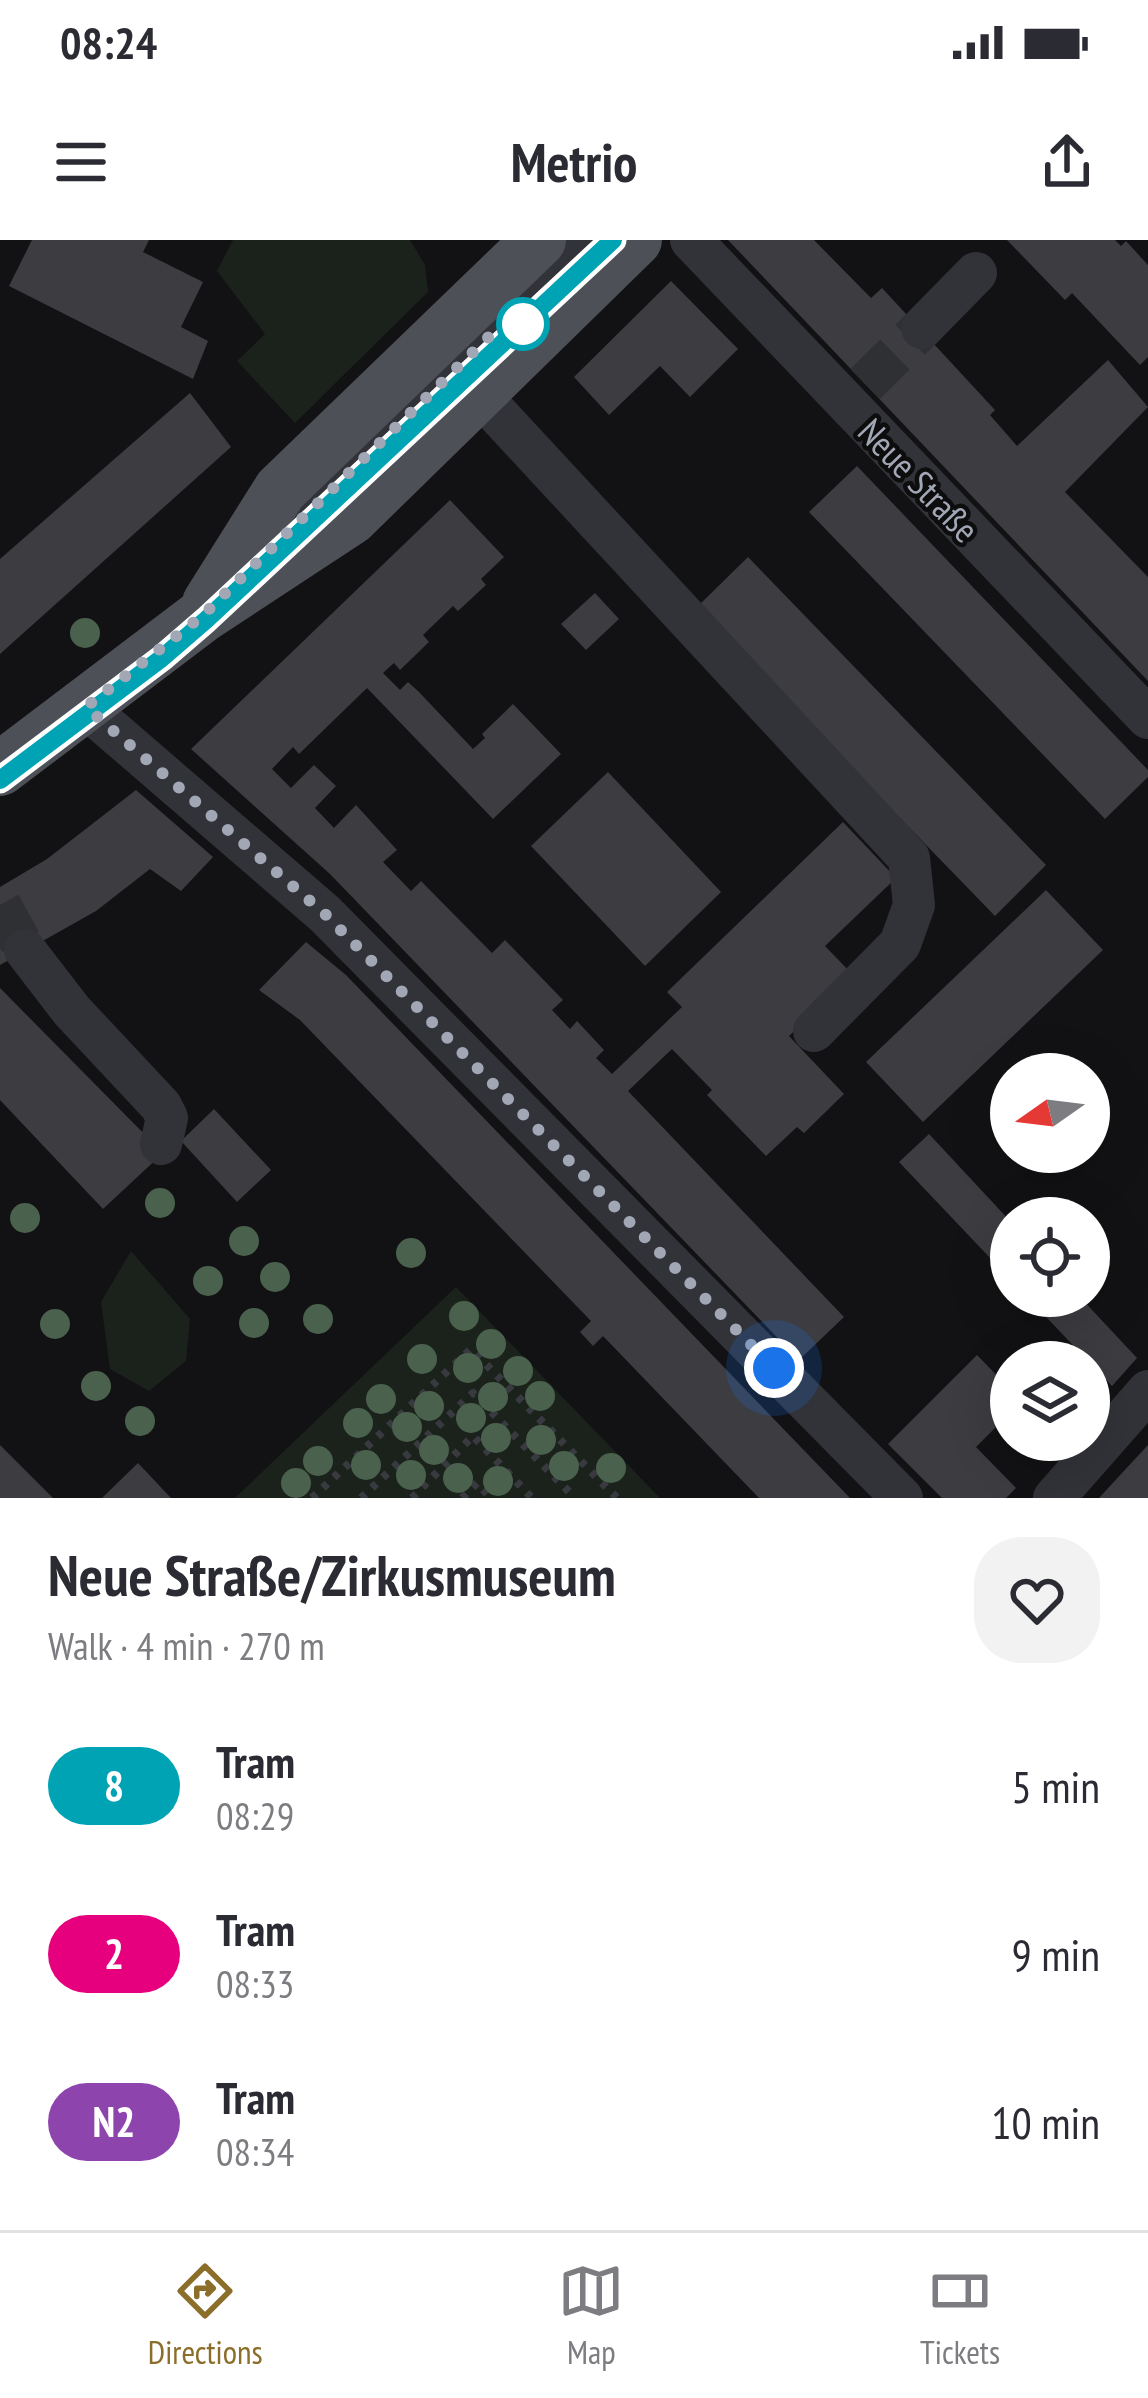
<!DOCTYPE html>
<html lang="en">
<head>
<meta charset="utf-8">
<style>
  body { margin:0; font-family:"PT Sans Narrow",sans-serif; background:#f2f2f3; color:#2b2b33; height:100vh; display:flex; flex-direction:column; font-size:45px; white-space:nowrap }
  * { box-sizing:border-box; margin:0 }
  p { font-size:39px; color:#7c7c81 }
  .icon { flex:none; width:66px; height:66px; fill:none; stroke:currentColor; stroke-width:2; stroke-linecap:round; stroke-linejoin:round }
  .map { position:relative; height:1258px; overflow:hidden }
  .drawer { display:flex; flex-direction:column; background:#fff; flex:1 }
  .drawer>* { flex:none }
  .badge { padding:0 24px; border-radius:39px; font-size:42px; line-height:78px }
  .needle { width:78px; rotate:256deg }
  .buttons { position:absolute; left:990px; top:813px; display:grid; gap:24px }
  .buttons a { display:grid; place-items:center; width:120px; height:120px; border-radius:50%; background:#fff; box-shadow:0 12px 48px #0002; font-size:60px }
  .you { position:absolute; width:60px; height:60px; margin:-30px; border:9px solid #fff; border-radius:50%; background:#1a73e8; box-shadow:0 0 0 18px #1a73e833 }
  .map>.badge { position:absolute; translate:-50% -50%; box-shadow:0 0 0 6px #fff }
  .round { display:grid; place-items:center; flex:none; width:126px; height:126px; border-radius:48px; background:#f2f2f3 }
  .overview { display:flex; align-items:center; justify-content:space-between; height:204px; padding:0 48px }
  h1 { font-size:57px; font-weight:800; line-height:90px }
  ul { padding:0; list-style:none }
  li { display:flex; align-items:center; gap:36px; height:168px; padding:0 48px }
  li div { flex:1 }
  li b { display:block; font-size:45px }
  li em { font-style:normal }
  li .badge { min-width:132px; font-weight:700; text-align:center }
  .status { display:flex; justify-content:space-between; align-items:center; height:84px; padding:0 60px; background:#fff; direction:ltr }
  .status svg { height:33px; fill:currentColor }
  header { display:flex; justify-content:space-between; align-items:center; height:156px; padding:0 48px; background:#fff; font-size:54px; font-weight:800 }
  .dock { display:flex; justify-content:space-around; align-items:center; height:168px; border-top:3px solid #e1e1e2; background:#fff; font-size:33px; color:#7c7c81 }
  .dock a { display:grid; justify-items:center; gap:6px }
  .dock .on { color:#8a6e2a }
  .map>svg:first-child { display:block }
</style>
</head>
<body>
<div class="status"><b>08:24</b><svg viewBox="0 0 49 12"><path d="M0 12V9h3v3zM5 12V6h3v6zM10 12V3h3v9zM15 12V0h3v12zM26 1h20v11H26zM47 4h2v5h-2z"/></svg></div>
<header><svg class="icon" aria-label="menu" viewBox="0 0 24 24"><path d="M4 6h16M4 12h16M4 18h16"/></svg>Metrio<svg class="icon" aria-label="share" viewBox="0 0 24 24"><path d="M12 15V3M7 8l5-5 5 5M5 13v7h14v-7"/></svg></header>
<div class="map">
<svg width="1148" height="1258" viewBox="0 0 1148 1258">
  <rect width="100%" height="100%" fill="#121214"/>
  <g fill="#1a221b">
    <path d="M233,0H410L425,25L428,52L295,183L237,121L265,94L217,31Z"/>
    <path d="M131,1011L190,1079L186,1121L149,1151L110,1129L101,1062Z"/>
    <path d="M456,1047L660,1258H235Z"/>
  </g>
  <g fill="#3c3c41">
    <path d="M32,0H149L143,12L203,42L181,87L208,101L193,139L9,46Z"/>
    <path d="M728,0H814L871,58L882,48L995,170L990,175L1017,206L1108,120L1148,167L1065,252L1148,337V441Z"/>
    <path d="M1007,0H1115L1121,6L1126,1L1148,25V117L1140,125L1072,53L1065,60Z"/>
    <path d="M671,41L738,109L690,157L660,126L609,175L574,137Z"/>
    <path d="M190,153L231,207L0,414V319Z"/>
    <path d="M857,226L1148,530V537L1105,579L809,272Z"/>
    <path d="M450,260L504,317L481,339L486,345L458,371L453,366L423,395L429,402L400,430L394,423L383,433L400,450L408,442L419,452L473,509L485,498L482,494L513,464L561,514L493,579L367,448L299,514L293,507L272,529L291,548L314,525L336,546L315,568L334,588L356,565L397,610L383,622L411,651L421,641L492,713L505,700L563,760L552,770L570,789L577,781L604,810L596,818L612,834L682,767L667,752L843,582L896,638L825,706L853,735L789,796L844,854L804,893L797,887L766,916L707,855L712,850L672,809L628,851L844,1077L799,1120L330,634L191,509Z"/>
    <path d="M748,317L1046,625L995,676L696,368Z"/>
    <path d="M595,353L619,379L586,410L561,384Z"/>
    <path d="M608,532L721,652L645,726L531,606Z"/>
    <path d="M136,550L213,617L181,651L150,629L96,671L0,725V647L47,619Z"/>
    <path d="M1046,650L1103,710L923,882L866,822Z"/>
    <path d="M306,702L346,735L850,1258H759L603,1096L593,1106L580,1092L591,1081L300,780L259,750Z"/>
    <path d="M0,748L163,913L103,969L0,860Z"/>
    <path d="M214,869L271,930L237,962L181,901Z"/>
    <path d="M929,894L1011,982V1040L899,922Z"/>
    <path d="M1026,1056H1079L1137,1118L1112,1146Z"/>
    <path d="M977,1115L1011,1150V1172L976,1207L1016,1248L1006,1258H942L888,1204Z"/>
    <path d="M0,1205L53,1258H0Z"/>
    <path d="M1148,1205V1258H1099L1122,1233Z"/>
    <path d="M138,1223L171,1258H102Z"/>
  </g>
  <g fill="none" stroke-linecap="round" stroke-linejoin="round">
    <g stroke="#2f3034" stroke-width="42" stroke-dasharray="42 21" stroke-linecap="butt">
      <path d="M865,144L922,88"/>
      <path d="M0,665L25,710"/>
    </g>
    <g stroke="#383a40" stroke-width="8" stroke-dasharray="6 9" stroke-linecap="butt">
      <path d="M312,1258L471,1109L617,1258"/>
      <path d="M361,1258L473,1153L575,1258"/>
      <path d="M412,1258L473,1196L532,1258"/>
      <path d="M462,1258L477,1243L491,1258"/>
    </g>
    <g stroke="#323339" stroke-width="42">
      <path d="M691,0L1148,478"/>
      <path d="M922,88L976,33"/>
      <path d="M477,152L909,618L914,665L900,704L814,791"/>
      <path d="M258,320L590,0"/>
      <path d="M85,467L325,674L902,1258"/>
      <path d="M25,710L72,771L161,866L167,878L161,904"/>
      <path d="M1054,1258L1148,1151"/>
    </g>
    <g stroke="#4e5058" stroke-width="54">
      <path d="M209,363L280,250L539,0"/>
      <path d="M0,529L202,376L351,278L635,0"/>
    </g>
    <path stroke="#45474e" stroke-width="3" d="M0,540L206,381L613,0"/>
  </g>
  <g fill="#4a614d">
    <circle cx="85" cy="393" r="15"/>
    <circle cx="160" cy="963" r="15"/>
    <circle cx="25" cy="978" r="15"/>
    <circle cx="244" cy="1001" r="15"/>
    <circle cx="411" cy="1013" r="15"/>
    <circle cx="275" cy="1037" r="15"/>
    <circle cx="208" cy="1041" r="15"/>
    <circle cx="464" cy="1076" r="15"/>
    <circle cx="318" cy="1079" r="15"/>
    <circle cx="254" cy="1083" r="15"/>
    <circle cx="55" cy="1084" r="15"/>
    <circle cx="491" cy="1104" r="15"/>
    <circle cx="422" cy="1119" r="15"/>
    <circle cx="468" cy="1128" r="15"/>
    <circle cx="518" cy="1131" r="15"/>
    <circle cx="96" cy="1146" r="15"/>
    <circle cx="540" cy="1156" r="15"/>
    <circle cx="493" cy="1157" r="15"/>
    <circle cx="381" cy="1159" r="15"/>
    <circle cx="429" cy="1166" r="15"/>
    <circle cx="471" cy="1178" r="15"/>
    <circle cx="140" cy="1181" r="15"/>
    <circle cx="358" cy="1183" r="15"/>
    <circle cx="407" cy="1187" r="15"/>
    <circle cx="496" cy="1198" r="15"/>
    <circle cx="541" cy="1200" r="15"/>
    <circle cx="434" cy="1210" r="15"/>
    <circle cx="318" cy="1221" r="15"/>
    <circle cx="366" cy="1225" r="15"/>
    <circle cx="564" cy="1226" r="15"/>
    <circle cx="611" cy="1228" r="15"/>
    <circle cx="411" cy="1235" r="15"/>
    <circle cx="458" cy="1238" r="15"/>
    <circle cx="498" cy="1241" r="15"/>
    <circle cx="296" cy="1243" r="15"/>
  </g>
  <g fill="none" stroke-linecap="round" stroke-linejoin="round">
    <g stroke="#fff" stroke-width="27">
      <path id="line" d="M0,540L162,418L206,380L613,0"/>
    </g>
    <use href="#line" stroke="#00a3b4" stroke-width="18"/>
    <path stroke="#a2a7b5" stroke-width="12" stroke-dasharray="0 21.6" d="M523,84L507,79L202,376L86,467L325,674L774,1128"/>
  </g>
  <circle fill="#fff" stroke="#00a3b4" stroke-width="6" cx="523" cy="84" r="24"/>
  <g text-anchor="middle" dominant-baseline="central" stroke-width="9" stroke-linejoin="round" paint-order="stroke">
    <g font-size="36" fill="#a2a7b5" stroke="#0d0d0e">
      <text transform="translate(919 240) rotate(46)">Neue Straße</text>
    </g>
  </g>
</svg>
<div class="buttons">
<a><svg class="needle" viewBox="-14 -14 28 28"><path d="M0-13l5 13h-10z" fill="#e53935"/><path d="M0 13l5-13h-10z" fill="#7c7c81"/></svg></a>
<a><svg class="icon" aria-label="locate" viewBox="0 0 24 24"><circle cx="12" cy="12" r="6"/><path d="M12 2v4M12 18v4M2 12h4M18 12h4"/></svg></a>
<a><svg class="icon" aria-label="layers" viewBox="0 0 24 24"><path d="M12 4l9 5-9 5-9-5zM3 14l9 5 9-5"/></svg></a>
</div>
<div class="you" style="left:774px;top:1128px"></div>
</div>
<section class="drawer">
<div class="overview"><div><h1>Neue Straße/Zirkusmuseum</h1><p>Walk · 4 min · 270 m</p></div><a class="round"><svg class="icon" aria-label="heart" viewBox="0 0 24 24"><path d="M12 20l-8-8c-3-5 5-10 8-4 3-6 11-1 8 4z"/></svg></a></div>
<ul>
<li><span class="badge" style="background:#00a3b4;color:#fff">8</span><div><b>Tram</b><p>08:29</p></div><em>5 min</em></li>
<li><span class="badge" style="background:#e6007e;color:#fff">2</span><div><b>Tram</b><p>08:33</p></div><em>9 min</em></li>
<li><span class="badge" style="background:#8e44ad;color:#fff">N2</span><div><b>Tram</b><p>08:34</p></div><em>10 min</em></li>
</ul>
</section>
<nav class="dock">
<a class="on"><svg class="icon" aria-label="directions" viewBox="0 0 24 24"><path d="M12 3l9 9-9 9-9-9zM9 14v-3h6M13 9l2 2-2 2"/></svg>Directions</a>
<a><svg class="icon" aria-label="map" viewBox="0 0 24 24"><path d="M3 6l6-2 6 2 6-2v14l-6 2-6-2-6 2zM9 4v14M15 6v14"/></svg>Map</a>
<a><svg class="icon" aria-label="tickets" viewBox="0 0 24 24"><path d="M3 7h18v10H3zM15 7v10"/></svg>Tickets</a>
</nav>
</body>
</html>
